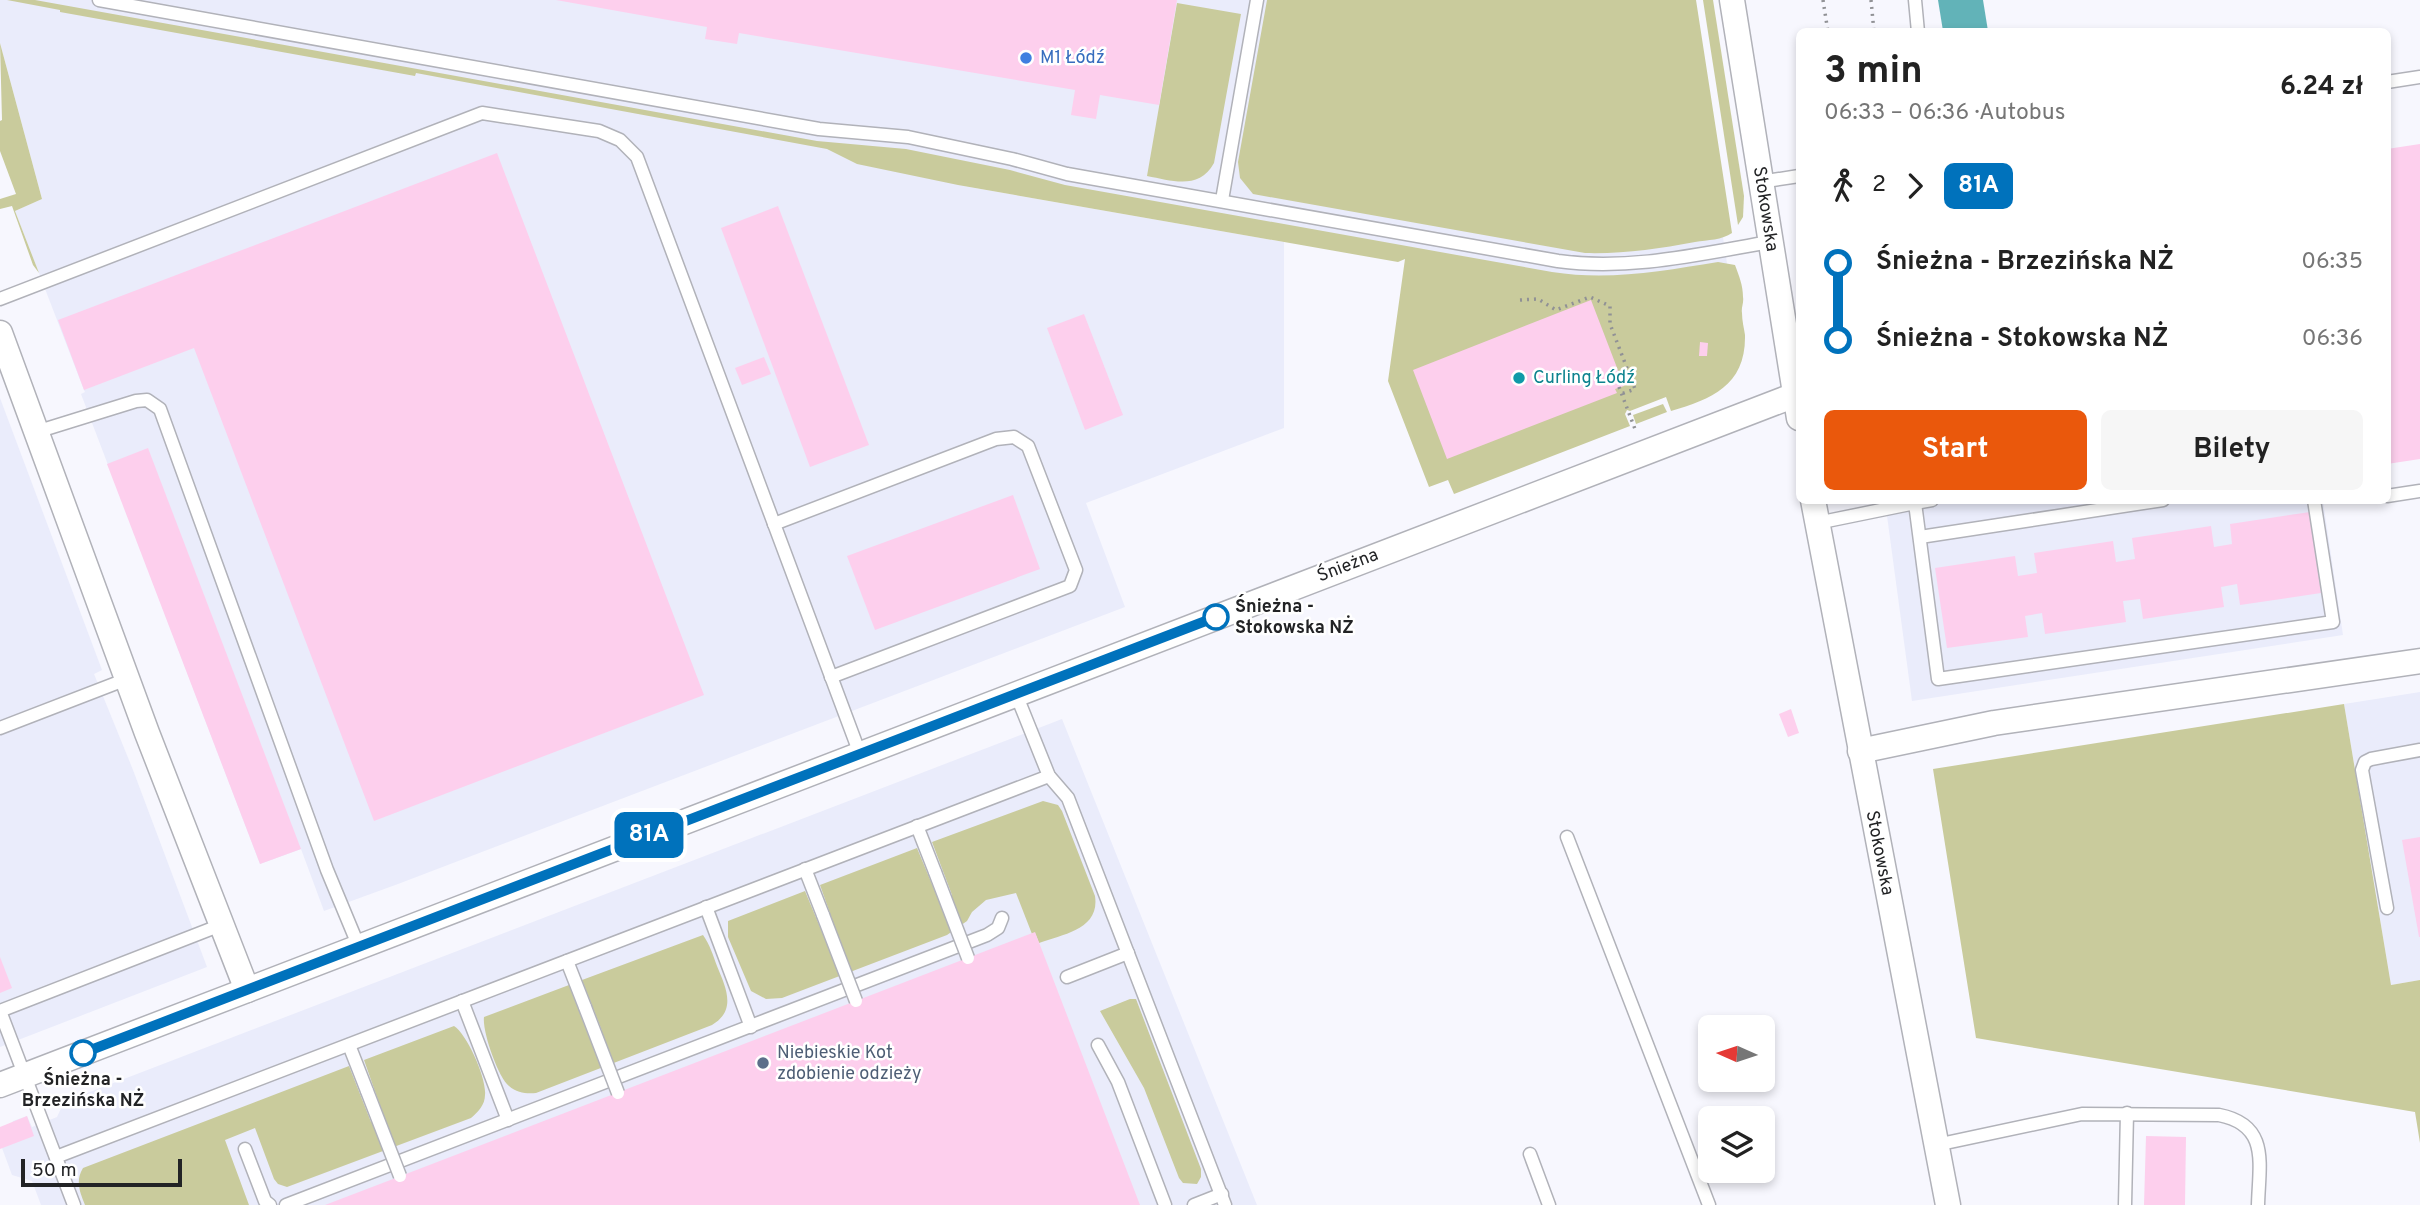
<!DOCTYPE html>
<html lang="pl">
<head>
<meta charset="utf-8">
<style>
  body { margin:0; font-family:Overpass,sans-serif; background:#f6f6f6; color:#222; height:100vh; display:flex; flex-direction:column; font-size:26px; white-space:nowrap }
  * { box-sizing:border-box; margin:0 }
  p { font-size:23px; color:#767676 }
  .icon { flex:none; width:38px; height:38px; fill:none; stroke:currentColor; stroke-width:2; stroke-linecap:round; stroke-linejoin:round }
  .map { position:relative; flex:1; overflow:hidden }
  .side { position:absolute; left:1796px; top:28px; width:595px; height:476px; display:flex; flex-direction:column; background:#fff; border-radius:10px; box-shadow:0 4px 10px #0003 }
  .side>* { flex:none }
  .badge { padding:0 14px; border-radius:10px; font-size:24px; line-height:46px }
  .needle { width:46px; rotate:273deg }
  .tools { position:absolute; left:1698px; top:1015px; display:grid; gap:14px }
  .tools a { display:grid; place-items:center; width:77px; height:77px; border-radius:10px; background:#fff; box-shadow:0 4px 10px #0003; font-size:35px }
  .scale { position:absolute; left:21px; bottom:18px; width:161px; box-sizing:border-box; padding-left:7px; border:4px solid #222325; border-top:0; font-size:19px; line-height:24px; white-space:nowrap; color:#222325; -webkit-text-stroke:5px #fff; paint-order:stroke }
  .map>.badge { position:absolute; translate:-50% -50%; box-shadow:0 0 0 4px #fff }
  .legs { display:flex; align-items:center; gap:10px; height:77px; padding:0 28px; font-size:23px }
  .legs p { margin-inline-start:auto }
  .head { display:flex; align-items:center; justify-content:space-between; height:119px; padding:0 28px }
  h1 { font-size:38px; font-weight:700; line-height:52px }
  .cta { display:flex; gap:14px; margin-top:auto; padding:14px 28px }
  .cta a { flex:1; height:80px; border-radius:10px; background:#ea580c; color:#fff; font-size:28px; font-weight:700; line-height:80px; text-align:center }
  .cta a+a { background:#f6f6f6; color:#222 }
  ul { padding:0 28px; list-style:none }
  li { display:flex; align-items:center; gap:24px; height:77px; font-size:26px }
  li i { display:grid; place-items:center; width:10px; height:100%; margin:0 9px; background:currentColor }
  li i::after { content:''; width:18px; height:18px; margin:-9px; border:5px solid; border-radius:50%; background:#fff }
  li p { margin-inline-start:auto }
  li:first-child i { background:linear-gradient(#0000 50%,currentColor 0) }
  li:last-child i { background:linear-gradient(currentColor 50%,#0000 0) }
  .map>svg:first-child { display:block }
</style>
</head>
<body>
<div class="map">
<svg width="2420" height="1205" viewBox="0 0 2420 1205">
  <rect width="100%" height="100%" fill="#f7f7fe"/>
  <g fill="#eaecfb">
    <path d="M0,0H1686L1729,276L1646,287L958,185L1284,242V428L1086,503L1125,607L398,884L324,911L301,849L260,864L81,394L85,392L84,390L15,211L42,199L0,43Z"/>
    <path d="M0,398L102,670L94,674L133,770L207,967L0,1047Z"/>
    <path d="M1885,501H2323L2343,635L1912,701Z"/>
    <path d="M2420,692V980L2391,985L2344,704Z"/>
    <path d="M1062,719L1257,1205H41L32,1181L12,1175L2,1148L13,1121L27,1116L32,1127L57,1117L64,1102Z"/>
  </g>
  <g fill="#c9cb9c">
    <path d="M7,0H35L817,141L906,149L1010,170L1065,185L1552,272C1609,281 1662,271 1718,262L1735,265C1739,276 1743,285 1743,297C1744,303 1741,308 1742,313C1742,321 1744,328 1745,335C1746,385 1712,399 1671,411L1666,397L1630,411L1627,410L1625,414L1630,426L1454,494L1448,480L1429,487L1388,381L1405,259L1398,262L958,185L857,164L827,149L416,73L415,76L60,12V10Z"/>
    <path d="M1267,0H1696L1732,233C1722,240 1708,240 1695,242C1658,249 1623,254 1585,253L1253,194L1240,178L1238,162Z"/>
    <path d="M1703,0H1713L1744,196L1743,217L1738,225Z"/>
    <path d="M1177,3L1241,14L1214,163C1199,190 1173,181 1147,176Z"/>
    <path d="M0,43L42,199L15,211L39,273L33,265L12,206L0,209V199L16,194L0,151V121L2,120Z"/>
    <path d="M1663,404L1667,412L1636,424L1633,415Z"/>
    <path d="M2344,704L2391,985L2420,980V1143L2415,1112L1976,1038L1933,769Z"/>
    <path d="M1043,801L1058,805L1062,811L1095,896C1100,929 1064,934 1039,943L1035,933L1032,934L1016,893L986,900L972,912L967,921L947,935L782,998L766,999L751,991L728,937V921L805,891L827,944L839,939L820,885L917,848L939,901L952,895L932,842Z"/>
    <path d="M703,935C710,945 713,955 717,966C726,988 737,1010 712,1025L536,1093C527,1094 517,1093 509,1086C498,1077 482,1031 484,1017L569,985L589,1037L602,1031L582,980Z"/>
    <path d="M1130,999H1136L1201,1169V1177L1197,1184L1183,1183L1179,1178L1144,1088L1100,1011Z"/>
    <path d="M454,1026C467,1034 487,1079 485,1095C485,1105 478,1112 471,1118L287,1187L278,1184L274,1179L255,1128L225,1140L249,1205H85C80,1192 75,1181 83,1168L349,1066L371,1122L384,1117L364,1060Z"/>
  </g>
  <path fill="#62b3b8" d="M1938,0H1983L1988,31H1943Z"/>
  <g fill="#fdcfed">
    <path d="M556,0H1177L1159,105L1100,95L1096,119L1071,115L1075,90L739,33L737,44L705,39L707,27Z"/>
    <path d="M2420,144V459L2387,464V149Z"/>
    <path d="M497,153L704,695L374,821L194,348L84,390L58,320Z"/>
    <path d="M778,206L869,445L810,467L721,228Z"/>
    <path d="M1591,300L1624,386L1615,389L1617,393L1447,459L1413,370Z"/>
    <path d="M1084,314L1123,415L1085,430L1047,328Z"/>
    <path d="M1700,342L1708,343L1707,356H1699Z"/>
    <path d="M764,357L771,374L742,385L735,368Z"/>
    <path d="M148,448L301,849L260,864L107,464Z"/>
    <path d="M1013,495L1040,569L875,630L847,556Z"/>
    <path d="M2310,512L2321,593L2240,605L2237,584L2221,587L2224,607L2143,619L2140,599L2123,601L2126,622L2045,634L2042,613L2025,616L2028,637L1947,648L1935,568L2015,556L2018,576L2037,573L2034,553L2113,541L2116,562L2135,559L2132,538L2211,526L2214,547L2232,544L2230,524Z"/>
    <path d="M1791,709L1799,733L1788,737L1779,714Z"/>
    <path d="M2420,837V937H2419L2402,840Z"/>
    <path d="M1035,932L1140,1205H325L393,1179Z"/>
    <path d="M0,957L12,988L0,993Z"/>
    <path d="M27,1116L34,1136L0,1149V1127Z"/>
    <path d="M2146,1136L2186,1137L2185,1205H2144Z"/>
  </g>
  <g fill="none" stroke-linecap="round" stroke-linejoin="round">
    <g stroke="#b1b2b9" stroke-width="15">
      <g id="service">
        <path d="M99,0L819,129L908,137L1012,159L1067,174L1558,261C1629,271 1700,254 1770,242"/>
        <path d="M1915,0L1918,32"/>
        <path d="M2387,82L2420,77"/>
        <path d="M1760,182L1799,176"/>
        <path d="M1222,200L1257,0"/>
        <path d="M0,299L482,113L599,131L620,140L637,157L860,754"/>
        <path d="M36,432L136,401L147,400L160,409L327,870L359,947"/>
        <path d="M2387,496L2420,491"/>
        <path d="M1915,503L1932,500"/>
        <path d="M1817,523L1915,503L1938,679L2333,622L2314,500"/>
        <path d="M774,524L996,439L1014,437L1028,446L1076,570L1070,586L831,677"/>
        <path d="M1920,537L2163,500"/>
        <path d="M1016,694L1049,776L1068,798L1225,1205"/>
        <path d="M0,728L127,679"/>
        <path d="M917,826L935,872"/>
        <path d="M1567,837L1709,1205"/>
        <path d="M805,869L823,915"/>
        <path d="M706,907L751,1027"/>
        <path d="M2387,908L2362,770L2365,762L2371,759L2420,750"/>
        <path d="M567,961L585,1007"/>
        <path d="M1067,977L1128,953"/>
        <path d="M462,1001L508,1120"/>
        <path d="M0,1011L221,925"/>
        <path d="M0,1011L74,1205"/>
        <path d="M349,1045L367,1091"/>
        <path d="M1098,1045L1118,1082L1165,1205"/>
        <path d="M1936,1145L2082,1114L2219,1115C2270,1125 2259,1164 2258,1205"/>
        <path d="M245,1149L265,1201L270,1205"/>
        <path d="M1530,1154L1549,1205"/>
        <path d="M56,1157L1049,776"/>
        <path d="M286,1205L987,935L998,928L1002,918"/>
        <path d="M1194,1205L1222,1194"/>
        <path d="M2125,1205L2127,1113"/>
      </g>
    </g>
    <g stroke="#b1b2b9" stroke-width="27">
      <g id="minor">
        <path d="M1732,0L1799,418"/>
        <path d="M0,333L147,733L247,990"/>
        <path d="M1813,500L1948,1205"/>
        <path d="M1860,751L1994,723L2420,661"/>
        <path d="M0,1085L1795,395"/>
      </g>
    </g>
    <g stroke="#909195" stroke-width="3.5" stroke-dasharray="2 5" stroke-linecap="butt">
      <path d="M1823,0L1828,32"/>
      <path d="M1871,0L1874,32"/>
      <path d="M1520,300L1538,299L1556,310L1590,297L1610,306V324L1635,389L1621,394"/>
      <path d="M1619,387L1635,429"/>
    </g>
    <use href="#service" stroke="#fff" stroke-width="12"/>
    <use href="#minor" stroke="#fff" stroke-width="24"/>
    <g stroke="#b1b2b9" stroke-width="15" stroke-linecap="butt">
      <g id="service-bridge">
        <path d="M935,872L968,958"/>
        <path d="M823,915L856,1001"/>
        <path d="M585,1007L618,1093"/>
        <path d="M367,1091L400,1176"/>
      </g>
    </g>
    <use href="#service-bridge" stroke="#fff" stroke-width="12"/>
  </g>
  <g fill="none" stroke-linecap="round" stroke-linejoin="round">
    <g stroke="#fff" stroke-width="16">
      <path id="line-1" d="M83,1053L1216,617"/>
    </g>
    <use href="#line-1" stroke="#0072bc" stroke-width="10"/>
  </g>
  <circle fill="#3f7fe0" stroke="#fff" stroke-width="2.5" cx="1026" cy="58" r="7"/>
  <circle fill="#0f9aa8" stroke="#fff" stroke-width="2.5" cx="1519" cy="378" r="7"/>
  <g fill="#fff" stroke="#0072bc" stroke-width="3.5">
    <circle cx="1216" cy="617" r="12"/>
    <circle cx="83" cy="1053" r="12"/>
  </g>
  <circle fill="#5c6f8a" stroke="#fff" stroke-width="2.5" cx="763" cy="1063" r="7"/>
  <g text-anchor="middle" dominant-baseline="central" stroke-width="5" stroke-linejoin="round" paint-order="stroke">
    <g font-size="18" fill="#366cbe" stroke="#fff" text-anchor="start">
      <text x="1040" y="58">M1 Łódź</text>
    </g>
    <g font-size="18" fill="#222325" stroke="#fff">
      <text transform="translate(1765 209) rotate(81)">Stokowska</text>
      <text transform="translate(1348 566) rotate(-21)">Śnieżna</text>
      <text transform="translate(1879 853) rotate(79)">Stokowska</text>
    </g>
    <g font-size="18" fill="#0d838f" stroke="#fff" text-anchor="start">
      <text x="1533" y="378">Curling Łódź</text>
    </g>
    <g font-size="18" font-weight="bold" fill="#222325" stroke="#fff" text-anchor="start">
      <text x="1235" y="607">Śnieżna -<tspan x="1235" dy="21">Stokowska NŻ</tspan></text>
      <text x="83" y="1080" text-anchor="middle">Śnieżna -<tspan x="83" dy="21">Brzezińska NŻ</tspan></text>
    </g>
    <g font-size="18" fill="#4e5e75" stroke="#fff" text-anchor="start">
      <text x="777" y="1053">Niebieskie Kot<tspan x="777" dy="21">zdobienie odzieży</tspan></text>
    </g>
  </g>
</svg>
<div class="tools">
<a><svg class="needle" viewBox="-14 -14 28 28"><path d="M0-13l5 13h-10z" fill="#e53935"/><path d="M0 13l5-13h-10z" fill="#767676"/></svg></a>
<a><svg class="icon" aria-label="layers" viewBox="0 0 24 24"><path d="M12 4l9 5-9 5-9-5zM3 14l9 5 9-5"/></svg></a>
</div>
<div class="scale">50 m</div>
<b class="badge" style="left:649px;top:835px;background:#0072bc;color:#fff">81A</b>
<section class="side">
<div class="head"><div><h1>3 min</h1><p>06:33 – 06:36 · Autobus</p></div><b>6.24 zł</b></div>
<div class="legs"><svg class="icon" aria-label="walk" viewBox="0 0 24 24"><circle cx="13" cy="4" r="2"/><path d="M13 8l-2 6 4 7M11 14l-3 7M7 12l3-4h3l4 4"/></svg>2<svg class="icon" aria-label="forward" viewBox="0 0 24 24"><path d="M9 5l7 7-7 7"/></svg><b class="badge" style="background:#0072bc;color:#fff">81A</b></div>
<ul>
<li><i style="color:#0072bc"></i><b>Śnieżna - Brzezińska NŻ</b><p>06:35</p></li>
<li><i style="color:#0072bc"></i><b>Śnieżna - Stokowska NŻ</b><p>06:36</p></li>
</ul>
<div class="cta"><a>Start</a><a>Bilety</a></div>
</section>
</div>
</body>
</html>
